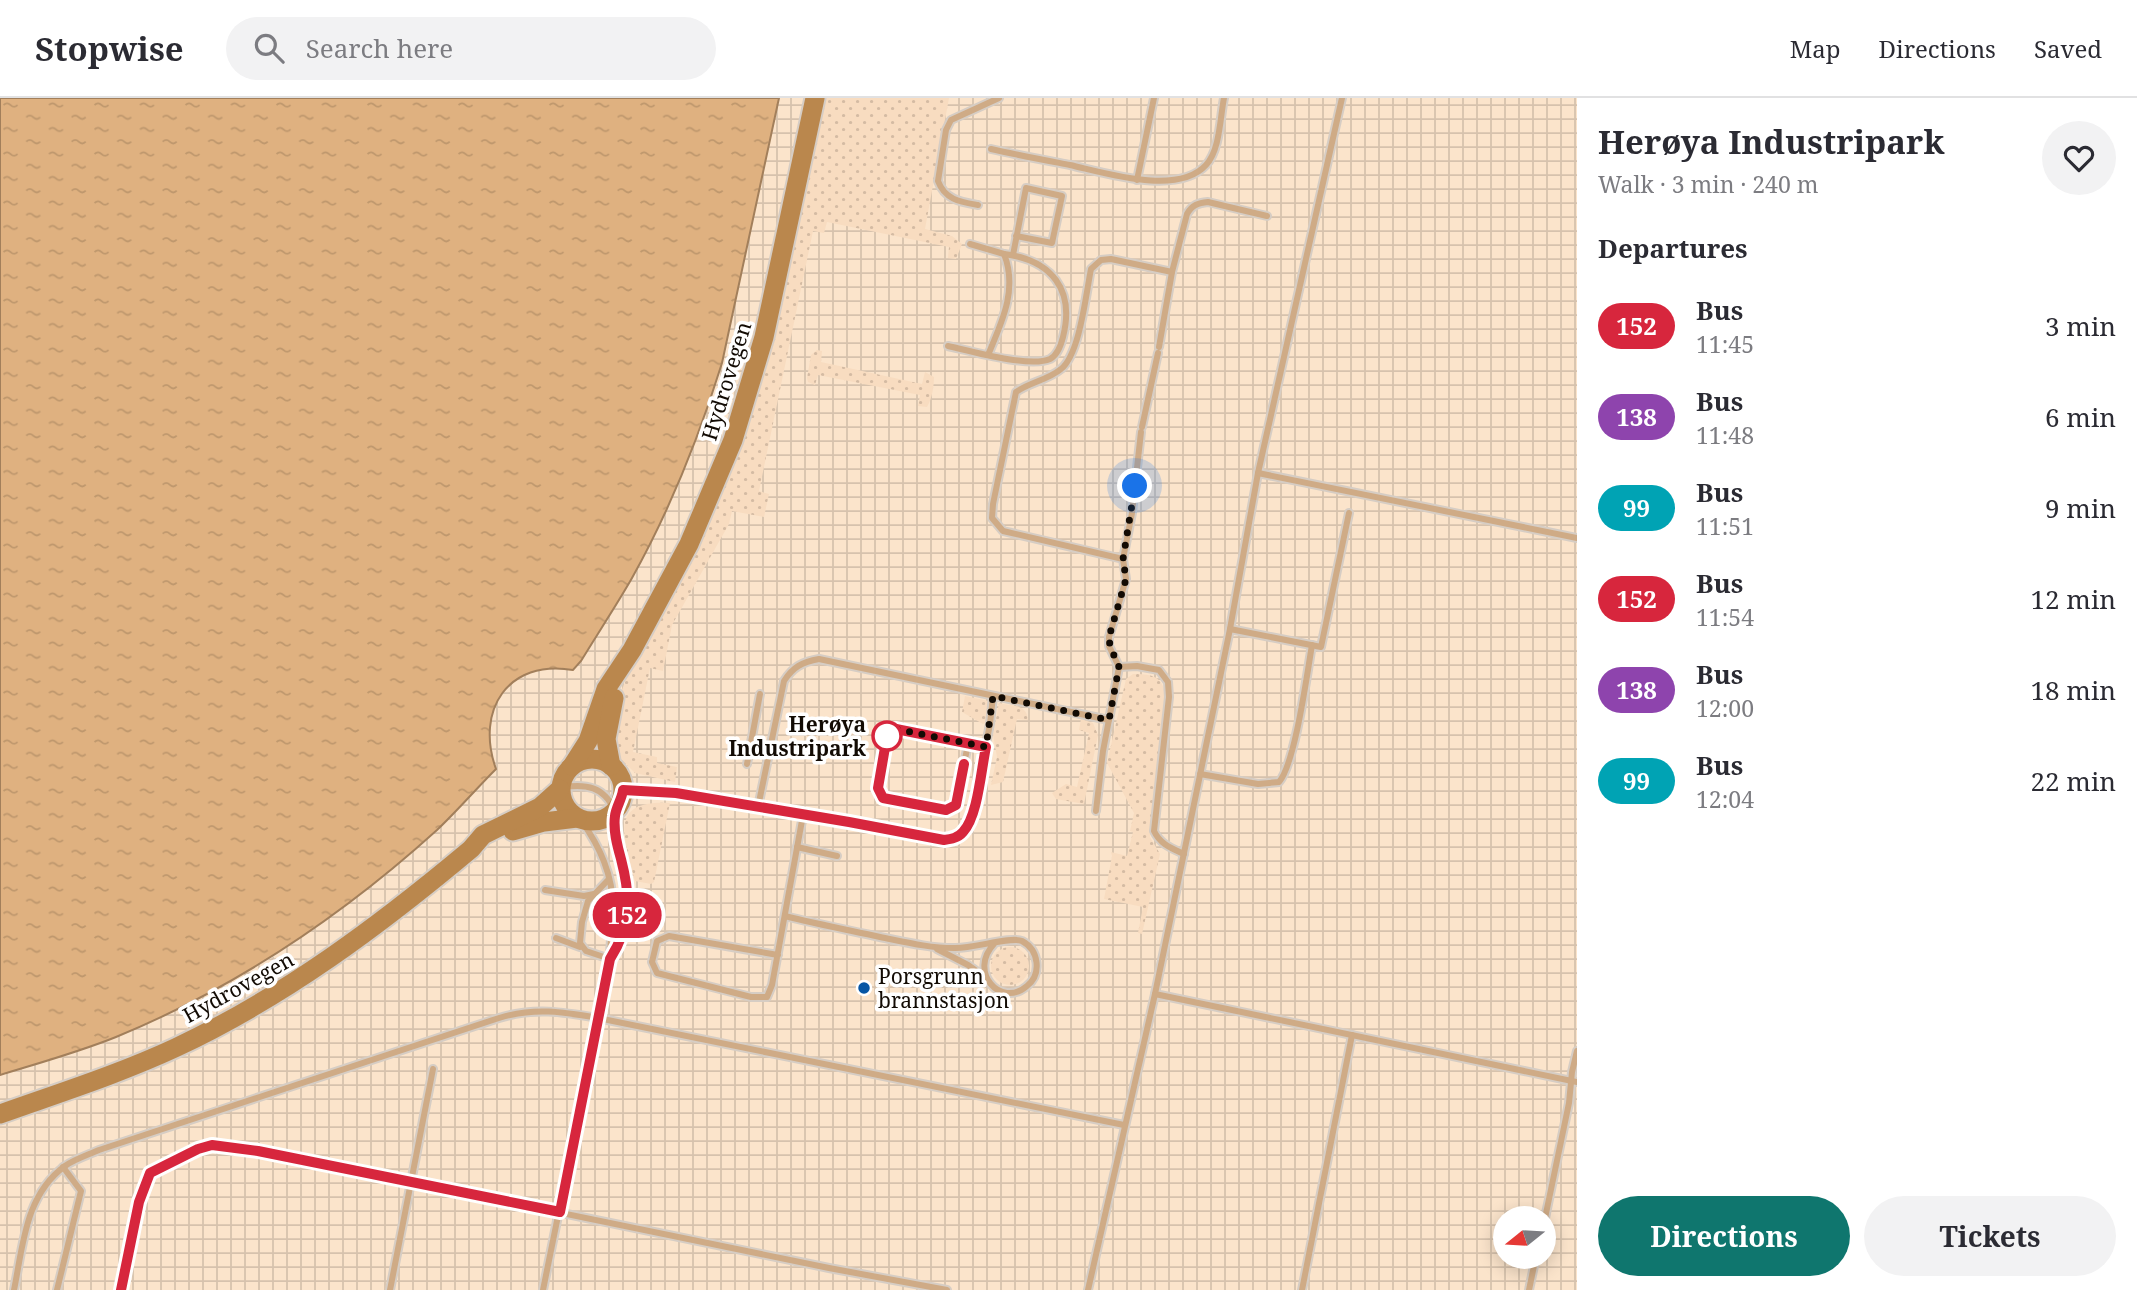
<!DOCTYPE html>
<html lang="en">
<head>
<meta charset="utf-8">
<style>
  body { margin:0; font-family:"Noto Serif",serif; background:#f2f2f3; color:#2b2b33; height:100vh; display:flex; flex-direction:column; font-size:26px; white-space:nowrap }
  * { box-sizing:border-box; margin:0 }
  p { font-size:23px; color:#7c7c81 }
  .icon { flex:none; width:38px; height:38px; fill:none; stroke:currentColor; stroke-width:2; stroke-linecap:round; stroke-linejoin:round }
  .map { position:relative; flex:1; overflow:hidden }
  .side { display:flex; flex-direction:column; background:#fff; width:560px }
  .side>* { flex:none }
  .badge { padding:0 14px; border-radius:23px; font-size:24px; line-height:46px }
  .needle { width:46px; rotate:252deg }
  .fabs { position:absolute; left:1493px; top:1108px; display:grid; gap:14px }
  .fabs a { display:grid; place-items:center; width:63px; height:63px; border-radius:50%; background:#fff; box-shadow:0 4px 18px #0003; font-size:35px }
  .you { position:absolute; width:35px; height:35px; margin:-18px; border:5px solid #fff; border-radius:50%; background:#1a73e8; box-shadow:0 0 0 10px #1a73e833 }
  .map>.badge { position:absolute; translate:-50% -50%; box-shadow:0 0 0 4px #fff }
  h2 { padding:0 21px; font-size:26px; line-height:63px }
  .round { display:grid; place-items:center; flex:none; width:74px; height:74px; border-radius:37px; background:#f2f2f3 }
  .head { display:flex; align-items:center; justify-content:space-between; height:119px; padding:0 21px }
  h1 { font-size:33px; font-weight:700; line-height:52px }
  .cta { display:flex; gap:14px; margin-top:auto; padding:14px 21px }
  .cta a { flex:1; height:80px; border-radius:42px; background:#0f766e; color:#fff; font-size:28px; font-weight:700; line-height:80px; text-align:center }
  .cta a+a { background:#f2f2f3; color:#2b2b33 }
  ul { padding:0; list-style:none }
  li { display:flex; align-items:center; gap:21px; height:91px; padding:0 21px }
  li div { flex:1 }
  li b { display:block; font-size:26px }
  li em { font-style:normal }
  li .badge { min-width:77px; font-weight:700; text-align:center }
  header { display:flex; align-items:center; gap:42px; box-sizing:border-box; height:98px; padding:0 35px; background:#fff; border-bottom:2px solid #e1e1e2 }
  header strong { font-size:33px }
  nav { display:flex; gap:38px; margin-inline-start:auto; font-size:24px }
  .search { width:490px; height:63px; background:#f2f2f3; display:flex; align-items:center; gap:18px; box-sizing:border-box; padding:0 24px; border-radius:38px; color:#7c7c81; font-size:26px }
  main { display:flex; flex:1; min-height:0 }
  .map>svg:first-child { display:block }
</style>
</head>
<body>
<header>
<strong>Stopwise</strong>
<div class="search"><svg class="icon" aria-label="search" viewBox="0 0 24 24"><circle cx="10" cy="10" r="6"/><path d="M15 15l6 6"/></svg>Search here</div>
<nav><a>Map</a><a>Directions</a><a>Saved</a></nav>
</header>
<main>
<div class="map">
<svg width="1577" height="1192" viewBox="0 0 1577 1192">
  <defs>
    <pattern id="industrial-grid" width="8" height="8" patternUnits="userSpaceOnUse" patternTransform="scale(1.75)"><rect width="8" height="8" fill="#fbe4cb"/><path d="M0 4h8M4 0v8" fill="none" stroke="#d6c2ad"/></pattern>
    <pattern id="grass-dots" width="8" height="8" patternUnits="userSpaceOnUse" patternTransform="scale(1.75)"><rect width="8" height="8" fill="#f8dcc0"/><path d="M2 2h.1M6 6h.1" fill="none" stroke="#d4bba3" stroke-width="1.8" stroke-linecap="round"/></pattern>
    <pattern id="water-ripples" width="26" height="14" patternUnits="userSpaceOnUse" patternTransform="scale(1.75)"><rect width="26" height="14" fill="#dfb180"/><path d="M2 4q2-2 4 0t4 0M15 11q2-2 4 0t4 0" fill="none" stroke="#be976d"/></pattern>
  </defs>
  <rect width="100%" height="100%" fill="#fbf2e8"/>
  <path fill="url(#industrial-grid)" fill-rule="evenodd" d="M779,0H1577V1192H0V977L114,940L181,910L273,859L341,811L384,778L439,730L490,654L489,632L492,613L503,594L514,583L530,574L554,569L573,572L581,563L632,479L722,265ZM1505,1120H1544V1158H1505Z"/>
  <g fill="url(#grass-dots)">
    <path d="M824,0H949L925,131L952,138L962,146L956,161L948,160L949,149L827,124L824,135L813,133L759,393L769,396L764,419L732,413L729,426L672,527L663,573L650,570L633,654L657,659V665L677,669L675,684L635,675L618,658L614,649L617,606L627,578L703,434L730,373Z"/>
    <path d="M817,252L822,253L821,264L922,286L925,274L934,279C934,288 932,301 927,309L918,308L920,297L818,277L815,287L808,284L807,280L811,257Z"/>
    <path d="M1133,576C1149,576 1161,577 1165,594L1150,739L1160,756L1142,836L1138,835L1143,809L1104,801L1112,758L1111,754L1127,758L1133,734L1130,733L1134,715L1107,665L1126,581Z"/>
    <path d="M965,598L993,604L987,624L983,626L962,614Z"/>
    <path d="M999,605C1012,608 1027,606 1028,622L1017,621L1003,684L991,687L997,659L993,637Z"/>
    <path d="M1081,621L1093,625L1098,637L1084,706L1056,701L1052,695L1066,686L1077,689L1089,635L1079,632Z"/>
    <path d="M670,705L654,784L651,786L635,783C625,741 606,701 670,705Z"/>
    <circle cx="1010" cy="868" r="19"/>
  </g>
  <path fill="url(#water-ripples)" stroke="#a27f5b" stroke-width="2" d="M0,0H779L722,265C699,339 670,412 632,480C616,508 598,535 581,563L573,572C508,561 475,612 496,671C476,691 457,713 437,732C342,818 235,890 116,939C79,954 39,965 0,977Z"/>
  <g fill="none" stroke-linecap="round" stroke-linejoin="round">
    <g stroke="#d6cdc4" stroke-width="10">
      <g id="lane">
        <path d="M1342,0L1258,375L1230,531L1155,896L1577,984"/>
        <path d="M991,51C1017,57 1044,62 1070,67C1106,75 1178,98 1206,67C1220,52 1220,20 1224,0"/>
        <path d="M1137,82L1154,0"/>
        <path d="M978,107C961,104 945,102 938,83L946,32L951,22L999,0"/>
        <path d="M970,146L1004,156C1018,191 1002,224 988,257"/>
        <path d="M1013,157L1026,90L1062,98L1052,145L1016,138"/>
        <path d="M948,248C970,253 1030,270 1050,261C1058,257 1061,247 1063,239C1075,192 1052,162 1004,156"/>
        <path d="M1159,249L1172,174L1187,116C1192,107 1198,105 1208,104L1267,118"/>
        <path d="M1142,329L1158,255"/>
        <path d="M1258,375L1577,440"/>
        <path d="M1123,461L1132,415L1141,334"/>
        <path d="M1230,531L1321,549L1349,415"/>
        <path d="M1119,569L1137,568L1159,572L1168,584L1169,599L1154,733C1160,746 1171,750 1184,756"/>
        <path d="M968,646L956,707L946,712L883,700L878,689L887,638L896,631L986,649"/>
        <path d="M747,666L760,596"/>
        <path d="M1200,676L1258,686L1279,684C1295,666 1307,576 1312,547"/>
        <path d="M564,689C577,687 595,687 605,698C618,710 614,728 617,744C624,791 639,813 611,859"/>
        <path d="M623,692L676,695L849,724L944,742C959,740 963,734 971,722L990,626L993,598"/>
        <path d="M758,709L784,583C793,569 802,564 819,561L1109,622"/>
        <path d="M1096,713L1103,653L1119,569L1109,548V539L1126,481L1123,461L1003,433L992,420L993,406L1016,294C1030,284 1048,282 1061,271C1080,256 1086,195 1091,171L1101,162L1111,161L1172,174"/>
        <path d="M797,749L837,758"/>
        <path d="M609,781L588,803L582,824L580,845L586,853L610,861"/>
        <path d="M545,792L584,798L594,796"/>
        <path d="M785,818C817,826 848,832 880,839C905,844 929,850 954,850C972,851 1011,838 1022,843C1039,852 1042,876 1027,888C1000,911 968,873 994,846"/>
        <path d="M556,840L580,849"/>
        <path d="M937,851L968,867L985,879"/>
        <path d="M778,857L669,838L657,843L652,864L657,875L751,899H767L772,887L803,717"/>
        <path d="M1544,1125L1569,1005L1572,974L1577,953"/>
        <path d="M14,1192C23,1148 25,1097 65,1068C75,1061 88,1057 99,1052L499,920C534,909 563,914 598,920L1124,1027"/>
        <path d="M57,1192L81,1093L63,1069"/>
        <path d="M121,1192L139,1104L150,1075L198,1051L212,1047L238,1049L411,1084L433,971"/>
        <path d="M390,1192L411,1084L829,1170L947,1192"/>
        <path d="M543,1192L610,861C610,844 613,828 613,811C613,777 600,749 581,722"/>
        <path d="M1088,1192L1155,896"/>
        <path d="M1302,1192L1352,937"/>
        <path d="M1529,1192L1536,1158"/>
      </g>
    </g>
    <g stroke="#d6cdc4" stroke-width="23">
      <g id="secondary">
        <circle cx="592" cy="692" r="31"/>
        <path d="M572,668L588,643L606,591L632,552L689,446L733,342L764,239L815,0"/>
        <path d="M611,668L606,641L614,600"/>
        <path d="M513,733L544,724L577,720"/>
        <path d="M0,1016C59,995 119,976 175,950C284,899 379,828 471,751L483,737L540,709L560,691"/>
      </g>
    </g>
    <use href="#lane" stroke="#cfab86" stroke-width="6"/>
    <use href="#secondary" stroke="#ba874d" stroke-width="19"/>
  </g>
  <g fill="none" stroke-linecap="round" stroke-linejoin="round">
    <g stroke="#fff" stroke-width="16">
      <path id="line" d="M121,1192L139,1104L150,1075L198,1051L212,1047L258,1053L560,1114L610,861C632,826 631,800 621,761C617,747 613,732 615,718C616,709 622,701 623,692L676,695L849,724L944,742C951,741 958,740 963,734C978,718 981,672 986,649L896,631L887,638L878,690L883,700L946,712L956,707L964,666"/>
    </g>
    <use href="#line" stroke="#d7263d" stroke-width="10"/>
    <path stroke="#120b04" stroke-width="7" stroke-dasharray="0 12.6" d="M887,638L896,631L986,649L993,598L1109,622L1119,569L1110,548L1109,539L1126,481L1123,461L1135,388"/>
  </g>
  <circle fill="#fff" stroke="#d7263d" stroke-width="3.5" cx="887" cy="638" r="14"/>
  <circle fill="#0655a4" stroke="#fff" stroke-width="2.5" cx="864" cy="890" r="7"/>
  <g text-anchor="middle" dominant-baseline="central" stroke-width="7" stroke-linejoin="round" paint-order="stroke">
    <g font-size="21" fill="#120b04" stroke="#fff">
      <text transform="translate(726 283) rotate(-73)">Hydrovegen</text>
      <text transform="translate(238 889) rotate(-29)">Hydrovegen</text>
    </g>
    <g font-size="21" font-weight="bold" fill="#120b04" stroke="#fff" text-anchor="end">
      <text x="866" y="626">Herøya<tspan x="866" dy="24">Industripark</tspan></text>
    </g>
    <g font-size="21" fill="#120b04" stroke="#fff" text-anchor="start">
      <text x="878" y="878">Porsgrunn<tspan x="878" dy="24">brannstasjon</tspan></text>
    </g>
  </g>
</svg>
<div class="fabs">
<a><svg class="needle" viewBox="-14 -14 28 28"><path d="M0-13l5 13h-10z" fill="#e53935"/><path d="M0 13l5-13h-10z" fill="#7c7c81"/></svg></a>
</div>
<div class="you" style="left:1135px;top:388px"></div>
<b class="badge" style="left:627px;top:817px;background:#d7263d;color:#fff">152</b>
</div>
<section class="side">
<div class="head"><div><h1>Herøya Industripark</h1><p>Walk · 3 min · 240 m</p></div><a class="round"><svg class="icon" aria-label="heart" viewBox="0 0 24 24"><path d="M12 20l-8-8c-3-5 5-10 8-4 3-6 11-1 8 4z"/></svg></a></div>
<h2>Departures</h2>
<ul>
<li><span class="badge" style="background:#d7263d;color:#fff">152</span><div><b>Bus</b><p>11:45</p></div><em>3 min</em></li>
<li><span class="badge" style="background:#8e44ad;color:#fff">138</span><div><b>Bus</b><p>11:48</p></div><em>6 min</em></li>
<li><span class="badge" style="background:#00a3b4;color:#fff">99</span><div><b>Bus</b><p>11:51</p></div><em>9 min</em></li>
<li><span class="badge" style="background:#d7263d;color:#fff">152</span><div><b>Bus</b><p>11:54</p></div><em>12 min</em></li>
<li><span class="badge" style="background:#8e44ad;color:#fff">138</span><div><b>Bus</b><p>12:00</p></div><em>18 min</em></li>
<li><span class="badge" style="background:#00a3b4;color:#fff">99</span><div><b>Bus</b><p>12:04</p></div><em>22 min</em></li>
</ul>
<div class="cta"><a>Directions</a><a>Tickets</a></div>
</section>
</main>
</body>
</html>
